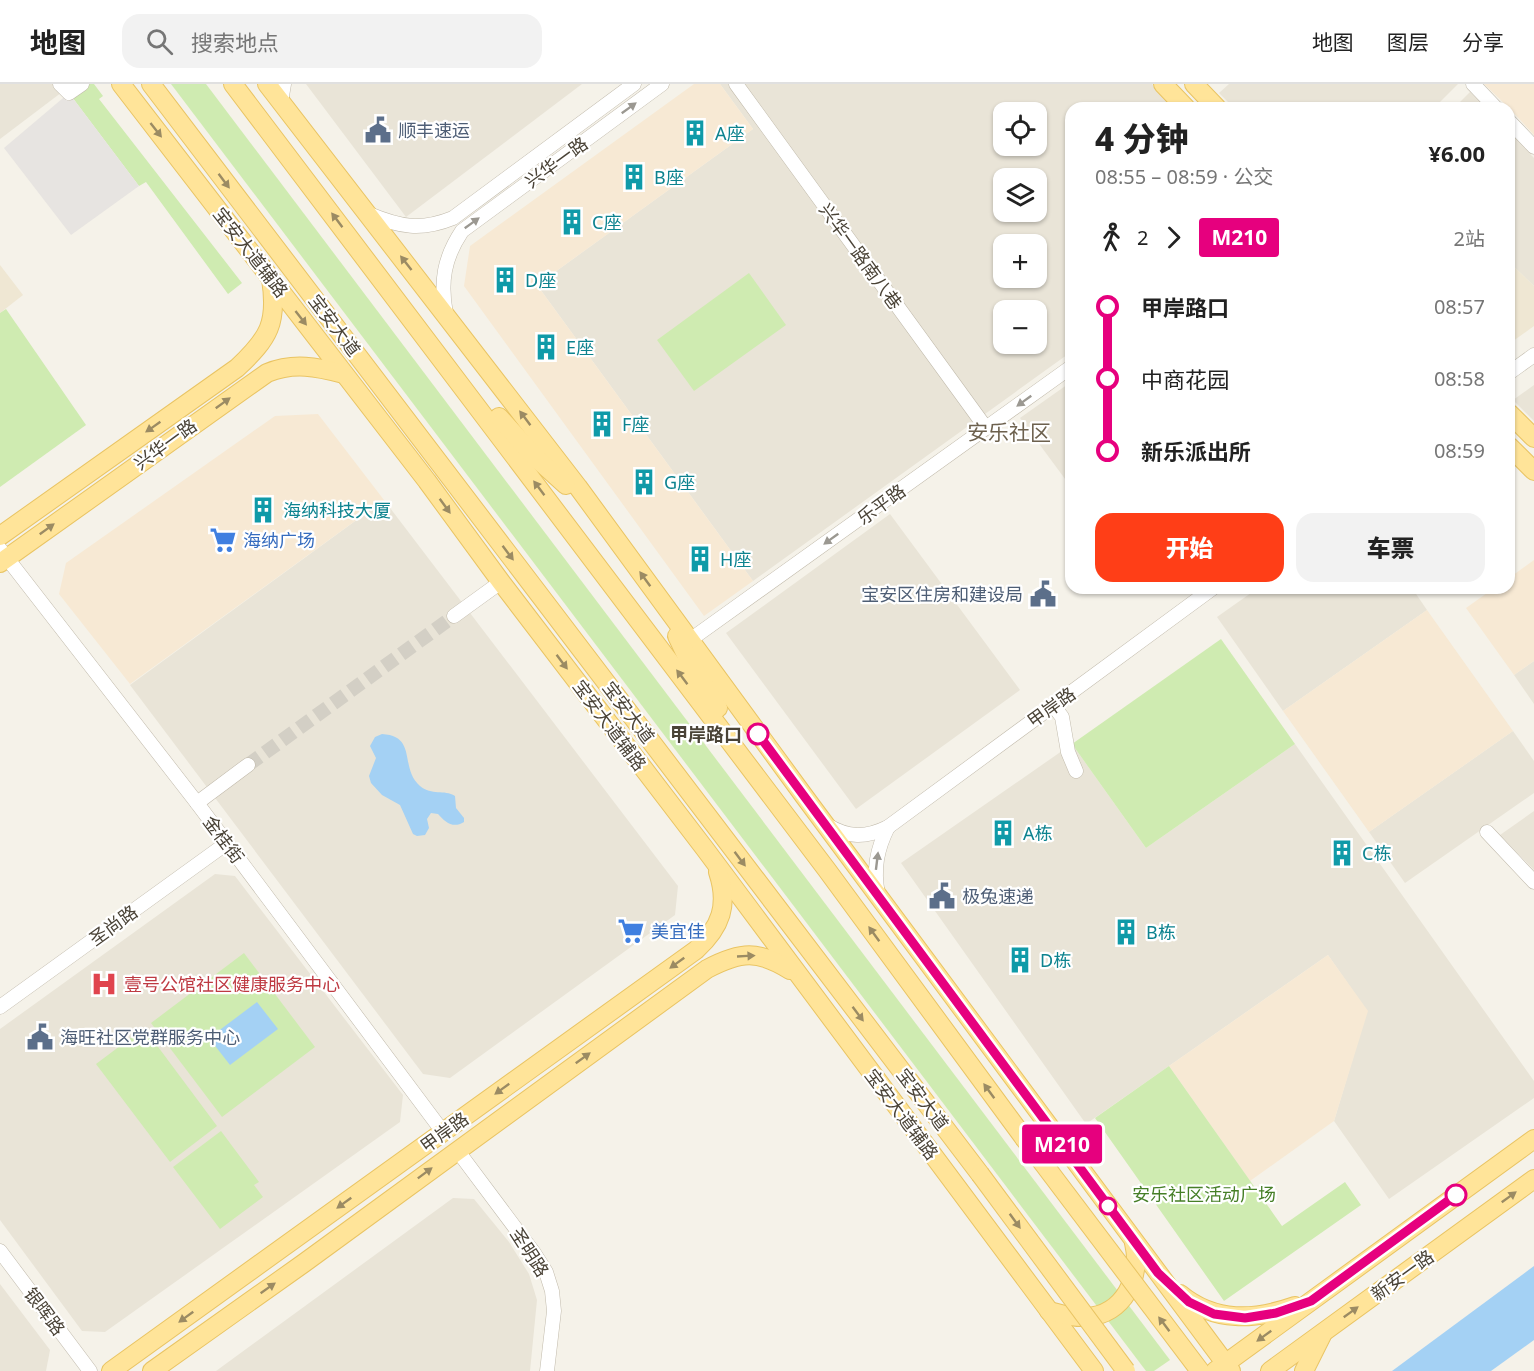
<!DOCTYPE html>
<html lang="zh">
<head>
<meta charset="utf-8">
<style>
  body { margin:0; font-family:"Noto Sans","Noto Sans SC",sans-serif; background:#f2f2f2; color:#222; height:100vh; display:flex; flex-direction:column; font-size:22px; white-space:nowrap }
  * { box-sizing:border-box; margin:0 }
  p { font-size:20px; color:#767676 }
  .icon { flex:none; width:33px; height:33px; fill:none; stroke:currentColor; stroke-width:2; stroke-linecap:round; stroke-linejoin:round }
  .map { position:relative; flex:1; overflow:hidden }
  .details { position:absolute; left:1065px; top:18px; width:450px; height:492px; display:flex; flex-direction:column; background:#fff; border-radius:18px; box-shadow:0 2px 4px #0004 }
  .details>* { flex:none }
  .badge { padding:0 12px; border-radius:4px; font-size:21px; line-height:39px }
  .fabs { position:absolute; left:993px; top:18px; display:grid; gap:12px }
  .fabs a { display:grid; place-items:center; width:54px; height:54px; border-radius:12px; background:#fff; box-shadow:0 2px 4px #0004; font-size:30px }
  .map>.badge { position:absolute; translate:-50% -50%; box-shadow:0 0 0 3px #fff }
  .legs { display:flex; align-items:center; gap:9px; height:66px; padding:0 30px; font-size:20px }
  .legs p { margin-inline-start:auto }
  .summary { display:flex; align-items:center; justify-content:space-between; height:102px; padding:0 30px }
  h1 { font-size:33px; font-weight:800; line-height:45px }
  .action { display:flex; gap:12px; margin-top:auto; padding:12px 30px }
  .action a { flex:1; height:69px; border-radius:18px; background:#ff3e17; color:#fff; font-size:24px; font-weight:800; line-height:69px; text-align:center }
  .action a+a { background:#f2f2f2; color:#222 }
  ul { padding:0 30px; list-style:none }
  li { display:flex; align-items:center; gap:21px; height:72px; font-size:22px }
  li i { display:grid; place-items:center; width:9px; height:100%; margin:0 8px; background:currentColor }
  li i::after { content:''; width:15px; height:15px; margin:-8px; border:4px solid; border-radius:50%; background:#fff }
  li p { margin-inline-start:auto }
  li:first-child i { background:linear-gradient(#0000 50%,currentColor 0) }
  li:last-child i { background:linear-gradient(currentColor 50%,#0000 0) }
  header { display:flex; align-items:center; gap:36px; box-sizing:border-box; height:84px; padding:0 30px; background:#fff; border-bottom:2px solid #e0e0e0 }
  header strong { font-size:28px }
  nav { display:flex; gap:33px; margin-inline-start:auto; font-size:21px }
  .search { width:420px; height:54px; background:#f2f2f2; display:flex; align-items:center; gap:15px; box-sizing:border-box; padding:0 21px; border-radius:18px; color:#767676; font-size:22px }
  .map>svg:first-child { display:block }
</style>
</head>
<body>
<header>
<strong>地图</strong>
<div class="search"><svg class="icon" aria-label="search" viewBox="0 0 24 24"><circle cx="10" cy="10" r="6"/><path d="M15 15l6 6"/></svg>搜索地点</div>
<nav><a>地图</a><a>图层</a><a>分享</a></nav>
</header>
<div class="map">
<svg width="1534" height="1287" viewBox="0 0 1534 1287">
  <rect width="100%" height="100%" fill="#f5f2e9"/>
  <g fill="#e9e4d7" fill-rule="evenodd">
    <path d="M0,0H68L70,2L0,55Z"/>
    <path d="M306,0H582L406,133Z"/>
    <path d="M720,0H1152L1175,24H1071V268L753,497L537,201L753,45ZM1004,28H1036V62H1004ZM1004,94H1036V128H1004ZM1004,160H1036V194H1004ZM1004,226H1036V260H1004Z"/>
    <path d="M1229,0H1458L1434,24H1234L1219,9Z"/>
    <path d="M1470,8L1485,24H1454Z"/>
    <path d="M1509,48L1534,74V202L1509,178Z"/>
    <path d="M1071,298V403L1020,334Z"/>
    <path d="M1534,301V337L1513,316Z"/>
    <path d="M384,416L678,802L675,831L450,994L423,990L130,601Z"/>
    <path d="M890,430L1020,606L856,725L726,549Z"/>
    <path d="M1258,504H1412L1427,526L1283,627L1217,533Z"/>
    <path d="M1534,577V620L1514,591Z"/>
    <path d="M1513,647L1534,677V709L1405,799L1369,748Z"/>
    <path d="M1072,660L1146,764L1295,660L1534,997V1014L1389,1115L1334,1037L1367,927L1328,871L1086,1040L901,779Z"/>
    <path d="M1534,727V786L1500,751Z"/>
    <path d="M215,790L235,792L403,1011L400,1038L105,1248L82,1247L0,1136V945Z"/>
    <path d="M453,1114L474,1115L509,1158L529,1190L537,1216L530,1287H216Z"/>
    <path d="M0,1200L50,1266L46,1287H0Z"/>
  </g>
  <g fill="#f7e9d4">
    <path d="M694,0H720L753,45L537,201L753,497L704,532L464,202L470,162Z"/>
    <path d="M1484,0H1534V51L1509,24Z"/>
    <path d="M318,330L384,416L130,600L59,510L66,479L275,332Z"/>
    <path d="M1534,476V577L1514,591L1466,524L1494,504H1509V494Z"/>
    <path d="M1427,526L1513,647L1369,748L1283,627Z"/>
    <path d="M1328,871L1368,927L1334,1037L1250,1097L1169,982Z"/>
  </g>
  <g fill="#efe7d3">
    <path d="M1509,178L1534,202V242L1509,260Z"/>
    <path d="M0,181L23,211L0,229Z"/>
  </g>
  <g fill="#cfebb1">
    <path d="M90,0H94L103,12L99,15L242,199L228,210L146,98L139,102L72,13Z"/>
    <path d="M171,0H206L1170,1276L1154,1287H1146Z"/>
    <path d="M749,189L786,241L694,307L657,256Z"/>
    <path d="M6,225L86,341L0,403V229Z"/>
    <path d="M1221,555L1295,660L1146,764L1072,660Z"/>
    <path d="M244,869L315,963L222,1033L151,939Z"/>
    <path d="M144,944L217,1042L170,1078L96,980Z"/>
    <path d="M1169,982L1282,1142L1345,1098L1361,1121L1224,1217L1095,1034Z"/>
    <path d="M221,1047L259,1098L254,1101L263,1113L220,1145L173,1083Z"/>
  </g>
  <path fill="#e7e4e1" d="M69,9L139,102L71,151L4,64Z"/>
  <g fill="#a4d1f4">
    <path d="M382,650C418,652 399,684 420,702C432,712 444,705 455,712L456,724L464,734V738C453,745 445,738 438,730L431,729L427,735L429,744L425,751L417,752L413,750L400,721L382,711L371,699L369,692L376,674L370,662L375,653Z"/>
    <path d="M257,918L278,945L230,981L209,954Z"/>
    <path d="M1534,1182V1256L1491,1287H1392Z"/>
  </g>
  <g fill="none" stroke-linecap="round" stroke-linejoin="round">
    <path stroke="#d3cfc5" stroke-width="14" stroke-dasharray="14 7" stroke-linecap="butt" d="M248,681L454,532"/>
    <g stroke="#c1baab" stroke-width="15">
      <g id="minor">
        <path d="M60,0L69,9L82,0"/>
        <path d="M736,0L986,344"/>
        <path d="M1473,0L1496,24"/>
        <path d="M281,18L284,0"/>
        <path d="M1509,37L1534,63"/>
        <path d="M369,130C400,143 421,147 453,134L634,0"/>
        <path d="M446,230C440,198 444,174 462,147L662,0"/>
        <path d="M1509,289L1534,271"/>
        <path d="M0,465L197,719L443,1048"/>
        <path d="M454,532L501,498"/>
        <path d="M690,556L1071,283"/>
        <path d="M1053,621L1062,633L1068,668L1076,687"/>
        <path d="M197,719L248,681"/>
        <path d="M827,741C848,754 866,754 888,743L1213,504"/>
        <path d="M1487,748L1534,798"/>
        <path d="M878,810C873,785 877,765 888,743"/>
        <path d="M0,923L227,759"/>
        <path d="M457,1066L534,1169L546,1188L552,1207L554,1227L547,1287"/>
        <path d="M0,1167L90,1287"/>
      </g>
    </g>
    <g stroke="#e9c463" stroke-width="20">
      <g id="major">
        <path d="M121,0L427,397L501,498L705,765L1094,1287"/>
        <path d="M151,0L980,1090"/>
        <path d="M233,0L827,786L1024,1054"/>
        <path d="M267,0L578,403L804,712L1231,1287"/>
        <path d="M1163,0L1186,24"/>
        <path d="M1194,0L1217,24"/>
        <path d="M1509,329L1534,354"/>
        <path d="M499,333L535,373L566,401"/>
        <path d="M1509,362L1534,387"/>
        <path d="M0,452L237,284C269,254 278,239 271,195"/>
        <path d="M0,479L267,289C294,278 317,283 344,290"/>
        <path d="M677,552L686,571L718,624"/>
        <path d="M1180,1210C1215,1239 1255,1236 1295,1222"/>
        <path d="M1049,1227C1061,1230 1073,1234 1086,1233C1124,1231 1142,1193 1134,1159"/>
        <path d="M111,1287L696,866C721,843 729,821 718,788"/>
        <path d="M152,1287L304,1179L707,885C741,867 758,866 790,886"/>
        <path d="M1215,1287L1534,1055"/>
        <path d="M1270,1287L1534,1095"/>
        <path d="M1304,1287L1322,1251"/>
      </g>
    </g>
    <use href="#minor" stroke="#fff" stroke-width="14"/>
    <use href="#major" stroke="#ffe499" stroke-width="18"/>
    <g stroke="#e9c463" stroke-width="20" stroke-linecap="butt">
      <g id="major-bridge">
        <path d="M1024,1054L1200,1287"/>
        <path d="M980,1090L1126,1287"/>
      </g>
    </g>
    <use href="#major-bridge" stroke="#ffe499" stroke-width="18"/>
  </g>
  <defs><path id="oneway-solid" d="M-6-.8H1V-3.2L6.5 0L1 3.2V.8H-6Z" transform="scale(1.5)"/></defs>
  <g fill="#9b9891">
    <use href="#oneway-solid" transform="translate(629 24) rotate(-36)"/>
    <use href="#oneway-solid" transform="translate(472 139) rotate(-36)"/>
    <use href="#oneway-solid" transform="translate(1024 317) rotate(144)"/>
    <use href="#oneway-solid" transform="translate(831 455) rotate(144)"/>
    <use href="#oneway-solid" transform="translate(877 777) rotate(-83)"/>
  </g>
  <g fill="#9b8b63">
    <use href="#oneway-solid" transform="translate(156 46) rotate(52)"/>
    <use href="#oneway-solid" transform="translate(224 97) rotate(53)"/>
    <use href="#oneway-solid" transform="translate(337 136) rotate(-127)"/>
    <use href="#oneway-solid" transform="translate(406 179) rotate(-128)"/>
    <use href="#oneway-solid" transform="translate(301 234) rotate(52)"/>
    <use href="#oneway-solid" transform="translate(223 319) rotate(-36)"/>
    <use href="#oneway-solid" transform="translate(525 334) rotate(-127)"/>
    <use href="#oneway-solid" transform="translate(153 343) rotate(145)"/>
    <use href="#oneway-solid" transform="translate(539 404) rotate(-127)"/>
    <use href="#oneway-solid" transform="translate(445 422) rotate(54)"/>
    <use href="#oneway-solid" transform="translate(47 445) rotate(-36)"/>
    <use href="#oneway-solid" transform="translate(508 469) rotate(53)"/>
    <use href="#oneway-solid" transform="translate(645 495) rotate(-126)"/>
    <use href="#oneway-solid" transform="translate(562 578) rotate(53)"/>
    <use href="#oneway-solid" transform="translate(682 593) rotate(-127)"/>
    <use href="#oneway-solid" transform="translate(740 775) rotate(53)"/>
    <use href="#oneway-solid" transform="translate(874 850) rotate(-126)"/>
    <use href="#oneway-solid" transform="translate(746 872) rotate(-3)"/>
    <use href="#oneway-solid" transform="translate(677 879) rotate(144)"/>
    <use href="#oneway-solid" transform="translate(858 930) rotate(53)"/>
    <use href="#oneway-solid" transform="translate(583 974) rotate(-36)"/>
    <use href="#oneway-solid" transform="translate(502 1005) rotate(144)"/>
    <use href="#oneway-solid" transform="translate(989 1007) rotate(-126)"/>
    <use href="#oneway-solid" transform="translate(425 1089) rotate(-37)"/>
    <use href="#oneway-solid" transform="translate(1509 1113) rotate(-36)"/>
    <use href="#oneway-solid" transform="translate(344 1119) rotate(144)"/>
    <use href="#oneway-solid" transform="translate(1015 1137) rotate(54)"/>
    <use href="#oneway-solid" transform="translate(268 1204) rotate(-35)"/>
    <use href="#oneway-solid" transform="translate(1351 1228) rotate(-36)"/>
    <use href="#oneway-solid" transform="translate(186 1233) rotate(144)"/>
    <use href="#oneway-solid" transform="translate(1164 1240) rotate(-127)"/>
    <use href="#oneway-solid" transform="translate(1264 1252) rotate(144)"/>
  </g>
  <g fill="none" stroke-linecap="round" stroke-linejoin="round">
    <g stroke="#fff" stroke-width="14">
      <path id="line-1" d="M758,650L1158,1189L1189,1218L1214,1230L1245,1234L1276,1229L1311,1217L1456,1111"/>
    </g>
    <use href="#line-1" stroke="#e6007e" stroke-width="9"/>
  </g>
  <defs>
    <g id="civic-bare" transform="scale(2.07)"><path d="M-.6-6.5H3V-4.5H.6V-3L4-1V1h2V6H-6V1h2V-1L-.6-3ZM-1.2 2.5V6h2.4V2.5Z" fill="#5c6f8a" stroke="#fff" stroke-width="2.5" paint-order="stroke"/></g>
    <g id="building-bare" transform="scale(2.07)"><path d="M-4-6H4V6H1V3H-1V6H-4ZM-2.5-4.3h1.7v1.8h-1.7ZM.8-4.3h1.7v1.8H.8ZM-2.5-1h1.7V.8h-1.7ZM.8-1h1.7V.8H.8Z" fill="#0f9aa8" stroke="#fff" stroke-width="2.5" paint-order="stroke"/></g>
    <g id="supermarket-bare" transform="scale(2.07)"><path d="M-6-5.5h2.5l.6 2H6L4.5 2H-2.5L-4.4-4H-6ZM-1.5 3.2a1.3 1.3 0 1 0 .1 0ZM3 3.2a1.3 1.3 0 1 0 .1 0Z" fill="#3f7fe0" stroke="#fff" stroke-width="2.5" paint-order="stroke"/></g>
    <g id="hospital-bare" transform="scale(2.07)"><path d="M-5-5h3v3.5h4V-5h3V5h-3V1.5h-4V5h-3Z" fill="#e0444e" stroke="#fff" stroke-width="2.5" paint-order="stroke"/></g>
  </defs>
  <g fill-rule="evenodd">
    <use href="#civic-bare" x="378" y="46"/>
    <use href="#building-bare" x="695" y="49"/>
    <use href="#building-bare" x="634" y="93"/>
    <use href="#building-bare" x="572" y="138"/>
    <use href="#building-bare" x="505" y="196"/>
    <use href="#building-bare" x="546" y="263"/>
    <use href="#building-bare" x="602" y="340"/>
    <use href="#building-bare" x="644" y="398"/>
    <use href="#building-bare" x="263" y="426"/>
    <use href="#supermarket-bare" x="223" y="456"/>
    <use href="#building-bare" x="700" y="475"/>
    <use href="#civic-bare" x="1043" y="510"/>
    <use href="#building-bare" x="1003" y="749"/>
    <use href="#building-bare" x="1342" y="769"/>
    <use href="#civic-bare" x="942" y="812"/>
    <use href="#supermarket-bare" x="631" y="847"/>
    <use href="#building-bare" x="1126" y="848"/>
    <use href="#building-bare" x="1020" y="876"/>
    <use href="#hospital-bare" x="104" y="900"/>
    <use href="#civic-bare" x="40" y="953"/>
  </g>
  <g fill="#fff" stroke="#e6007e" stroke-width="3">
    <circle cx="758" cy="650" r="10"/>
    <circle cx="1456" cy="1111" r="10"/>
    <circle cx="1108" cy="1122" r="8"/>
  </g>
  <g text-anchor="middle" dominant-baseline="central" stroke-width="4.5" stroke-linejoin="round" paint-order="stroke">
    <g font-size="18" fill="#4e5e75" stroke="#fff" text-anchor="start">
      <text x="398" y="46">顺丰速运</text>
      <text x="1023" y="510" text-anchor="end">宝安区住房和建设局</text>
      <text x="962" y="812">极兔速递</text>
      <text x="60" y="953">海旺社区党群服务中心</text>
    </g>
    <g font-size="18" fill="#0d838f" stroke="#fff" text-anchor="start">
      <text x="715" y="49">A座</text>
      <text x="654" y="93">B座</text>
      <text x="592" y="138">C座</text>
      <text x="525" y="196">D座</text>
      <text x="566" y="263">E座</text>
      <text x="622" y="340">F座</text>
      <text x="664" y="398">G座</text>
      <text x="283" y="426">海纳科技大厦</text>
      <text x="720" y="475">H座</text>
      <text x="1023" y="749">A栋</text>
      <text x="1362" y="769">C栋</text>
      <text x="1146" y="848">B栋</text>
      <text x="1040" y="876">D栋</text>
    </g>
    <g font-size="18" fill="#4a4337" stroke="#fff">
      <text transform="translate(556 78) rotate(-36)">兴华一路</text>
      <text transform="translate(251 168) rotate(52)">宝安大道辅路</text>
      <text transform="translate(861 172) rotate(54)">兴华一路南八巷</text>
      <text transform="translate(335 241) rotate(53)">宝安大道</text>
      <text transform="translate(165 360) rotate(-36)">兴华一路</text>
      <text transform="translate(881 420) rotate(-36)">乐平路</text>
      <text transform="translate(1051 623) rotate(-36)">甲岸路</text>
      <text transform="translate(629 628) rotate(53)">宝安大道</text>
      <text transform="translate(610 641) rotate(53)">宝安大道辅路</text>
      <text transform="translate(224 755) rotate(53)">金桂街</text>
      <text transform="translate(113 841) rotate(-36)">圣尚路</text>
      <text transform="translate(923 1015) rotate(53)">宝安大道</text>
      <text transform="translate(902 1030) rotate(53)">宝安大道辅路</text>
      <text transform="translate(444 1048) rotate(-36)">甲岸路</text>
      <text transform="translate(530 1168) rotate(57)">圣明路</text>
      <text transform="translate(1402 1191) rotate(-36)">新安一路</text>
      <text transform="translate(45 1227) rotate(53)">银晖路</text>
    </g>
    <g font-size="18" fill="#366cbe" stroke="#fff" text-anchor="start">
      <text x="243" y="456">海纳广场</text>
      <text x="651" y="847">美宜佳</text>
    </g>
    <g font-size="18" font-weight="bold" fill="#4a4337" stroke="#fff" text-anchor="end">
      <text x="742" y="650">甲岸路口</text>
    </g>
    <g font-size="18" fill="#be3a42" stroke="#fff" text-anchor="start">
      <text x="124" y="900">壹号公馆社区健康服务中心</text>
    </g>
    <g font-size="18" fill="#467f27" stroke="#fff">
      <text x="1204" y="1110">安乐社区活动广场</text>
    </g>
    <g font-size="21" fill="#6d614e" stroke="#fff">
      <text x="1009" y="348">安乐社区</text>
    </g>
  </g>
</svg>
<div class="fabs">
<a><svg class="icon" aria-label="locate" viewBox="0 0 24 24"><circle cx="12" cy="12" r="6"/><path d="M12 2v4M12 18v4M2 12h4M18 12h4"/></svg></a>
<a><svg class="icon" aria-label="layers" viewBox="0 0 24 24"><path d="M12 4l9 5-9 5-9-5zM3 14l9 5 9-5"/></svg></a>
<a>+</a>
<a>−</a>
</div>
<b class="badge" style="left:1062px;top:1060px;background:#e6007e;color:#fff">M210</b>
<section class="details">
<div class="summary"><div><h1>4 分钟</h1><p>08:55 – 08:59 · 公交</p></div><b>¥6.00</b></div>
<div class="legs"><svg class="icon" aria-label="walk" viewBox="0 0 24 24"><circle cx="13" cy="4" r="2"/><path d="M13 8l-2 6 4 7M11 14l-3 7M7 12l3-4h3l4 4"/></svg>2<svg class="icon" aria-label="forward" viewBox="0 0 24 24"><path d="M9 5l7 7-7 7"/></svg><b class="badge" style="background:#e6007e;color:#fff">M210</b><p>2站</p></div>
<ul>
<li><i style="color:#e6007e"></i><b>甲岸路口</b><p>08:57</p></li>
<li><i style="color:#e6007e"></i><span>中商花园</span><p>08:58</p></li>
<li><i style="color:#e6007e"></i><b>新乐派出所</b><p>08:59</p></li>
</ul>
<div class="action"><a>开始</a><a>车票</a></div>
</section>
</div>
</body>
</html>
